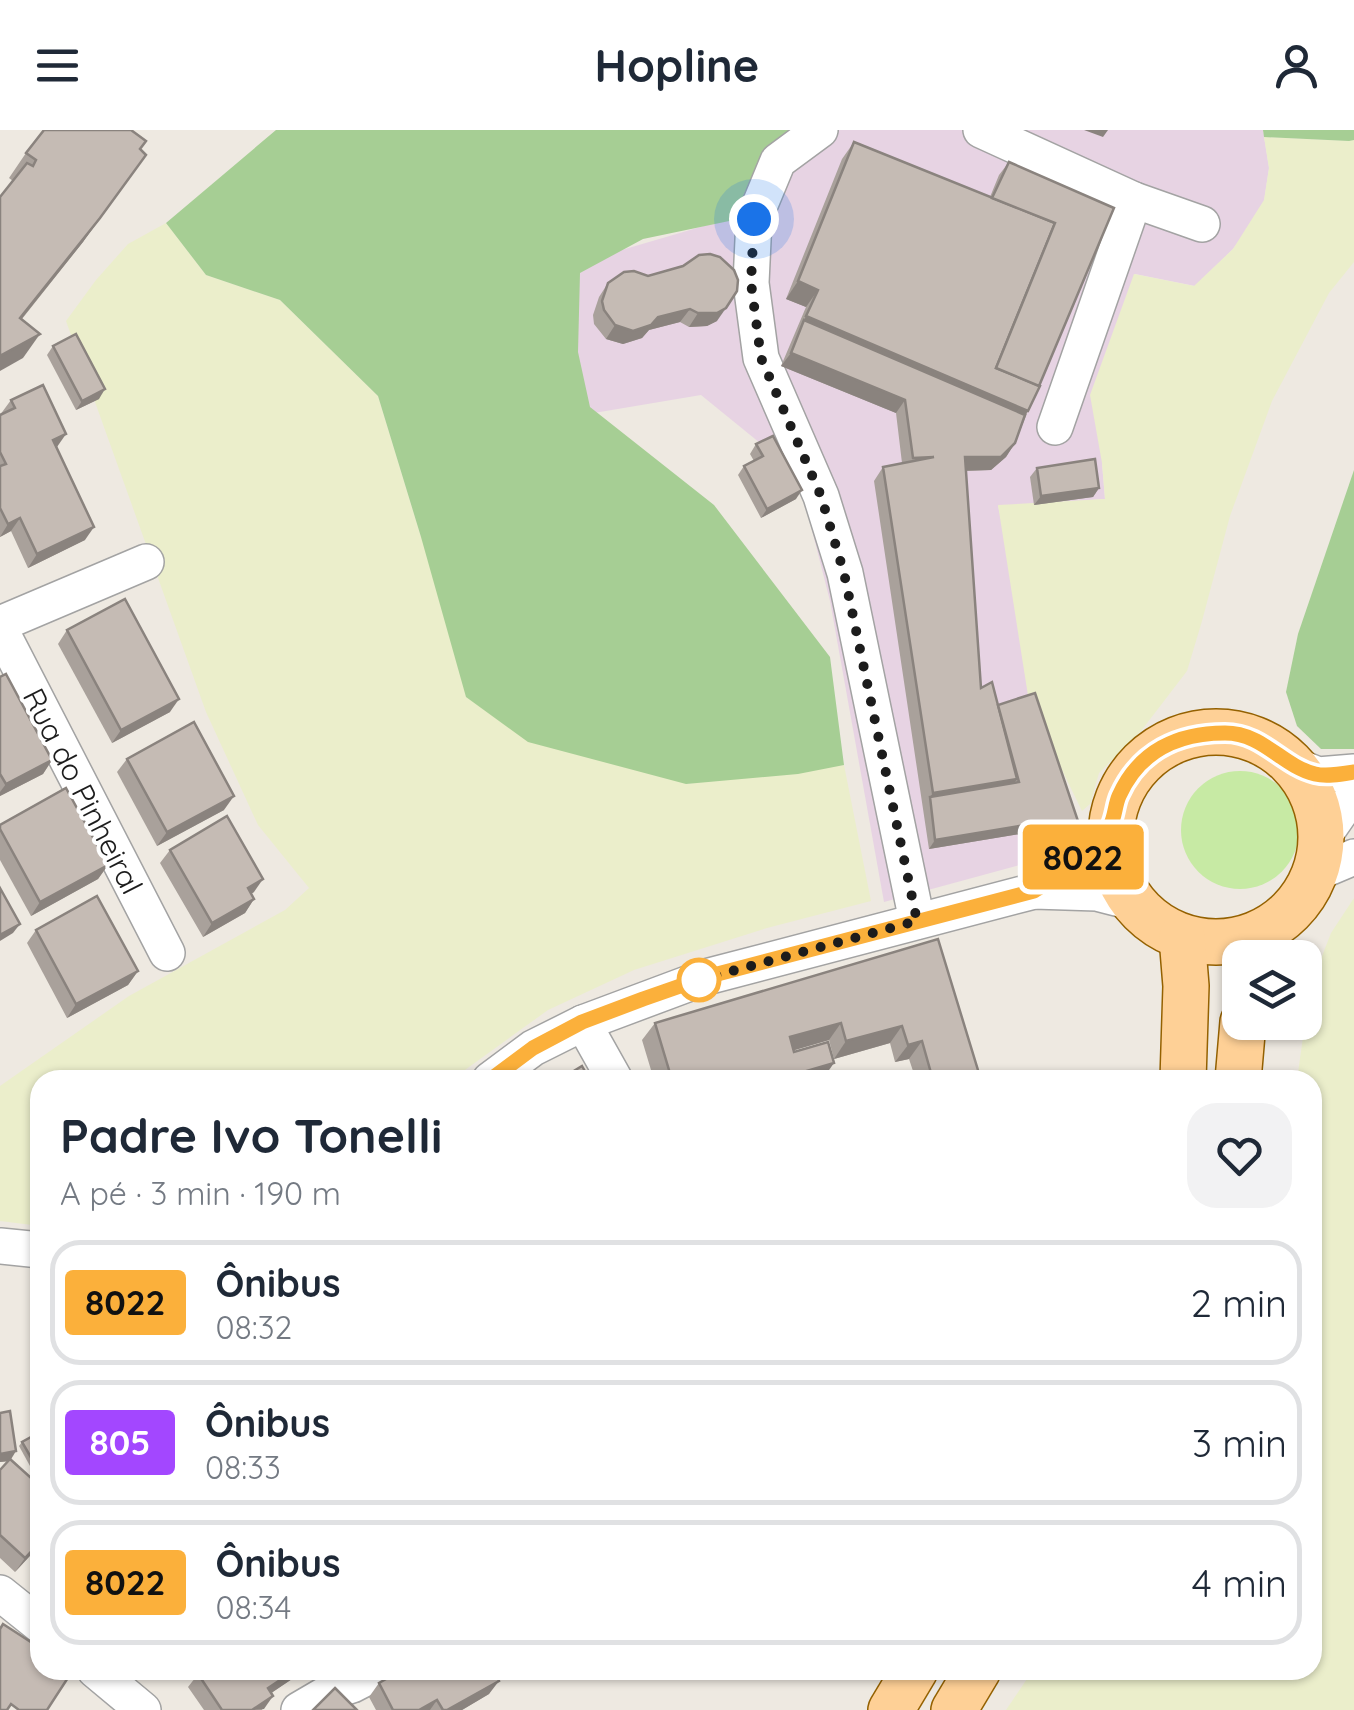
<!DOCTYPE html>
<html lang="pt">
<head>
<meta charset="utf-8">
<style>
  body { margin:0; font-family:Quicksand,sans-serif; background:#f2f2f3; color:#1f2937; height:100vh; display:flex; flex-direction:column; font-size:38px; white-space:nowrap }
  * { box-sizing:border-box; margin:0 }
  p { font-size:32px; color:#747a83 }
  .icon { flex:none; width:55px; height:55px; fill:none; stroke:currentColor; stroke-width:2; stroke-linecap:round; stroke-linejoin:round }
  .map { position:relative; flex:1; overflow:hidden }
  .sheet { position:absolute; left:30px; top:940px; width:1292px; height:610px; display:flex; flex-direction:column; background:#fff; border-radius:30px; box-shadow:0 2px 8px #0004 }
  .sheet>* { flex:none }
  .badge { padding:0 20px; border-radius:8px; font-size:35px; line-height:65px }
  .buttons { position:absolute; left:1222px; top:810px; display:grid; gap:20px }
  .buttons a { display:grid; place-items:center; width:100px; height:100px; border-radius:20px; background:#fff; box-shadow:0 2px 8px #0004; font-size:50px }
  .you { position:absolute; width:50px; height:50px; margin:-25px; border:8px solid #fff; border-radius:50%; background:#1a73e8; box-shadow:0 0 0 15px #1a73e833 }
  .map>.badge { position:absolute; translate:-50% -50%; box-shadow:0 0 0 5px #fff }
  .round { display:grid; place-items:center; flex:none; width:105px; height:105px; border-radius:30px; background:#f2f2f3 }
  .summary { display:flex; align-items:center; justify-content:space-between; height:170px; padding:0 30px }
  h1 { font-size:48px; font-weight:800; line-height:75px }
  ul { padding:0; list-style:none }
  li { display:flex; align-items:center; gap:30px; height:125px; margin:0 20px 15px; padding:0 10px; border:5px solid #e0e1e3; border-radius:30px }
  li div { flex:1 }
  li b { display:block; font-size:38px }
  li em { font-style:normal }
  li .badge { min-width:110px; font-weight:700; text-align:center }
  header { display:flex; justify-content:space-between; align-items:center; height:130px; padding:0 30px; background:#fff; font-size:45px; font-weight:800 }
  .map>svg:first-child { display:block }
</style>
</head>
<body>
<header><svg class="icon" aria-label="menu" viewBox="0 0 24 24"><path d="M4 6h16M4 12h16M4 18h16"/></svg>Hopline<svg class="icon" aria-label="person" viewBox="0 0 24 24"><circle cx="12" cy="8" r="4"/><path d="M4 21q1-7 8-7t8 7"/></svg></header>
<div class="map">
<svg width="1354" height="1580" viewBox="0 0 1354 1580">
  <rect width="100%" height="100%" fill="#eee9e1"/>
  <path fill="#e7d3e3" d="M793,0H1263L1269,38L1263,78L1233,119L1195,156L1135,144L1102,333L1105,369L998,376L1079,719L884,772L830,471L800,353L766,318L701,265L582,285L550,141L731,88Z"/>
  <g fill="#ebeecb">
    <path d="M1264,7L1349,11L1354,10V132L1329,163L1272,271L1230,386L1202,491L1187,541L1141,601L1099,643L1090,674L1082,681L1029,572L998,375L1105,369L1102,333L1090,265L1134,144L1194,156L1233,119L1264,70L1269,38Z"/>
    <path d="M166,93L206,145L280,170L378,266L421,407L686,654L844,635L871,771L767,798L634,840L548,880L451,950H40V1096L0,1091V956L129,866L285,780L309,758L258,695L206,582L66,191L96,150L128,114Z"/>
    <path d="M1354,768V1580H1006L1033,1540H1312V950H1297L1310,857L1331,803Z"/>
  </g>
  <circle fill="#c7eaa4" cx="1240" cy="700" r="59"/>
  <g fill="#a6ce94">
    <path d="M276,0H833L790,29L773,82L643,109L580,143L578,222L590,277L714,375L830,527L844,635L798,644L686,654L528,612L466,567L421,407L378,266L280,170L206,145L166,93Z"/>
    <path d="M1263,0H1354V10L1349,11L1264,7Z"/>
    <path d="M1354,340V619H1321L1297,596L1286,562L1298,504Z"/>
  </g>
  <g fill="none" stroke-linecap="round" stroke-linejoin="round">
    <g stroke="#a3a3a3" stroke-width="38">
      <g id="minor">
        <path d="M820,0L778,31L754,89L751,153L761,228L821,366L845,443L917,791"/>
        <path d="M981,0L1134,70L1202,94"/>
        <path d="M1055,297L1134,70"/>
        <path d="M0,494L146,432"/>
        <path d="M0,499L167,823"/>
        <path d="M1294,635L1318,645L1354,642"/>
        <path d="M1323,707L1341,681L1354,667"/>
        <path d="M1314,744L1354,727"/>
        <path d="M1034,761C1069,739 1086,727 1111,694"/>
        <path d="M583,893L615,950"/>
        <path d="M490,950L533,918L583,893L706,847L1034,761L1097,763L1132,772"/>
        <path d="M0,1116L40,1120"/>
        <path d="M0,1463L40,1495"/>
        <path d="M95,1540L143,1580"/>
        <path d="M299,1580L328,1563L352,1555L381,1540"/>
      </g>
    </g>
    <g stroke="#946100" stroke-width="48">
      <g id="major">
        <circle cx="1216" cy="707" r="105"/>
        <path d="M1182,807L1186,856L1183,950"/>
        <path d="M1238,950L1243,892"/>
        <path d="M891,1580L915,1540"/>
        <path d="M954,1580L978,1540"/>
      </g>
    </g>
    <use href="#minor" stroke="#fff" stroke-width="35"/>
    <use href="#major" stroke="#fed096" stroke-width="45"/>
  </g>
  <g fill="#a9a19b">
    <path d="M854,12L990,67L999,45L1009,32L1028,281L1015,313L1006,327L991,340L966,341L981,558L998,575L1082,703L1075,712L1061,719L1058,710L1045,715L1043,710L1030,716L1026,703L929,719L874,351L883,337L902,333L896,283L781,236L806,177L786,169L842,29Z"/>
    <path d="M140,20L83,112L22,189L23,228L13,51L9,48L26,23Z"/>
    <path d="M648,146L717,191L707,196L689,197L680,192L649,200L642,208L623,214L606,209L594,194L593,185L599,167L608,153Z"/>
    <path d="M53,216L99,269L76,280L47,225Z"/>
    <path d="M11,270L56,318L85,410L28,438L11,401L0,407V285Z"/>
    <path d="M756,314L796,369L761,388L738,345L744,336L754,331L750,324Z"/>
    <path d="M1037,338L1099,358L1093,367L1034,375L1030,347Z"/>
    <path d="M67,500L170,582L112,613L58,514Z"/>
    <path d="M0,547L52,630L43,644L0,666Z"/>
    <path d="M127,629L224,680L157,716L117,642Z"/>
    <path d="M0,695L108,735L98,749L31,786L0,730Z"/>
    <path d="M170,720L254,762L251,764L254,769L245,783L203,807L160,733Z"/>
    <path d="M36,800L138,841L128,855L67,888L27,813Z"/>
    <path d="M938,809L981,950H916L909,929L895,932L890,913L834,929L829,910L794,920L822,950H654L642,910L655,893Z"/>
    <path d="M0,1283L10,1329L40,1415L15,1442L0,1428V1340L9,1331L0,1332Z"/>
    <path d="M22,1312L40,1330L30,1336L19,1316Z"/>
    <path d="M40,1439V1453L34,1447Z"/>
    <path d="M197,1540H298L292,1549L271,1563L262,1580H204L188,1557L199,1543Z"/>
    <path d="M500,1545L497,1547L489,1564L462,1580H376L369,1567L379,1553Z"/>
  </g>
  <g fill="#8a837e">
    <path d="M1084,0H1108L1103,7Z"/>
    <path d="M146,25L83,112L3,212L20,188Z"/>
    <path d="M798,151L818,160L806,177L786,169Z"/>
    <path d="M726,178L717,191L707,196L689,197L698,183Z"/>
    <path d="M690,179L680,192L649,200L642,208L623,214L606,209L615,195Z"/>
    <path d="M806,186L1028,281L1016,298L804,190Z"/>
    <path d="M40,204L23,228L0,241V226Z"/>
    <path d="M791,223L905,270L896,283L781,236Z"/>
    <path d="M105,259L99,269L76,280L82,271Z"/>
    <path d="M66,304L57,317L53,310Z"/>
    <path d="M1015,313L1006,327L991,340L955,341L965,327Z"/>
    <path d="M1099,358L1093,367L1034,375L1041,366Z"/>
    <path d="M802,360L796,369L761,388L767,379Z"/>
    <path d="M20,388L11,401L0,407L8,394Z"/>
    <path d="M94,397L85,410L28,438L37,424Z"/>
    <path d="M179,569L170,582L112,613L121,600Z"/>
    <path d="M52,630L43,644L0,666V662L6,654Z"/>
    <path d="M1017,649L1008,663L930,667L933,663Z"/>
    <path d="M234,666L224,680L157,716L167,702Z"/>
    <path d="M1032,694L1026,703L929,719L935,710Z"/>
    <path d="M1065,700L1058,710L1045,715L1051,705Z"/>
    <path d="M1050,701L1043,710L1030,716L1036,706Z"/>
    <path d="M1082,703L1075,712L1061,719L1068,709Z"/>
    <path d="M108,735L98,749L31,786L40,772Z"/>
    <path d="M263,749L254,762L238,771L248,758Z"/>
    <path d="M254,769L245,783L203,807L212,793Z"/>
    <path d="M20,794L13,803L0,811V805Z"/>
    <path d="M138,841L128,855L67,888L76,874Z"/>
    <path d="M841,893L829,910L778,925L790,907Z"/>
    <path d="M902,896L890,913L834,929L846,911Z"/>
    <path d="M922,911L909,929L895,932L908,915Z"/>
    <path d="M834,933L822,950H776Z"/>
    <path d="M16,1321L10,1331L0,1332V1324Z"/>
    <path d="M40,1412V1415L15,1442L25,1428Z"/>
    <path d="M295,1540H298L292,1549L258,1572L268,1558Z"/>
    <path d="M493,1540H503L500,1545L484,1554Z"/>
    <path d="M499,1551L489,1564L462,1580H447Z"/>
    <path d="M273,1566L264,1579L252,1580Z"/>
    <path d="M437,1570L430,1580H419Z"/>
  </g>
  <g fill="#c5bbb4" stroke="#8a837e" stroke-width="2.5">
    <path d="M44,0H131L146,11L140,19L146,25L100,88L20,188L40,204L0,226V67L27,33L33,36L36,30L26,23Z"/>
    <path d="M854,12L1055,93L996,238L1040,256L1028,281L806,186L818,160L798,151Z"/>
    <path d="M1009,32L1114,78L1039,256L996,238L1055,93L992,68Z"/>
    <path d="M710,124L720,127L734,140L738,150L737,161L726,178L717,183H698L690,179L658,187L651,195L633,201L615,195L604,180L602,171L608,153L624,142L634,141L648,146L683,136L699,125Z"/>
    <path d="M804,190L1025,285L1015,313L1001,327H965L981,558L992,552L1017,649L933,663L883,337L934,327L913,328L905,270L791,223Z"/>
    <path d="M76,204L105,259L82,271L53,216Z"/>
    <path d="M43,255L66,304L53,310L94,397L37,424L20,388L8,394L0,378V336L6,334L0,322V285L15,278L11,270Z"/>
    <path d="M773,306L802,360L767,379L744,336L763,326L756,314Z"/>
    <path d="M1095,329L1099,358L1041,366L1037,338Z"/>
    <path d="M125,469L179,569L121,600L67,500Z"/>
    <path d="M6,544L52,630L6,654L0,644V547Z"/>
    <path d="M1035,563L1082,703L1068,709L1065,700L1051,705L1050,701L1036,706L1032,694L935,710L930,667L1019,652L998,575Z"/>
    <path d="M194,592L234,666L167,702L127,629Z"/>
    <path d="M66,658L108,735L40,772L0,699V695Z"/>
    <path d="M227,686L263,749L248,758L254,769L212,793L170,720Z"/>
    <path d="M0,758L20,794L0,805Z"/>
    <path d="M97,766L138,841L76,874L36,800Z"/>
    <path d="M938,809L981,950H933L922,911L908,915L902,896L846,911L841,893L790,907L794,922L828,912L834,933L776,950H672L655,893Z"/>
    <path d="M582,936L590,950H559Z"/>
    <path d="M10,1281L16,1321L0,1324V1283Z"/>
    <path d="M40,1302V1327L33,1331L22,1312Z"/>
    <path d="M10,1329L40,1356V1412L25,1428L0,1405V1340Z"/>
    <path d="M3,1494L40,1518V1540H73L47,1580H19L11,1574L7,1580H0V1499Z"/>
    <path d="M203,1540H295L268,1558L273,1566L252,1580H222L198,1544Z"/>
    <path d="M402,1540H494L499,1551L447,1580H443L437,1570L419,1580H393L379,1553Z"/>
    <path d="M335,1558L357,1580H313Z"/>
  </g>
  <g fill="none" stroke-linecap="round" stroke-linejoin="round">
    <g stroke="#fff" stroke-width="22">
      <path id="line" d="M490,950L533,918L582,892L643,869L706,847L1034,761C1062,743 1093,726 1110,696C1115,687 1115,675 1119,666C1139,621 1178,603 1225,603C1263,603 1282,636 1315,644C1327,647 1342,644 1354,642"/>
    </g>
    <use href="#line" stroke="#fbb03b" stroke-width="15"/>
    <path stroke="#1c1c1c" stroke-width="10" stroke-dasharray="0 18" d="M699,850L917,791L844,443L821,366L761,228L751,153L754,89"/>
  </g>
  <circle fill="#fff" stroke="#fbb03b" stroke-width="5" cx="699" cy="850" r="20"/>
  <g text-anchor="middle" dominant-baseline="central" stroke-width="8" stroke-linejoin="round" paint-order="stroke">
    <g font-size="30" fill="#1c1c1c" stroke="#fff">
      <text transform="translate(83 661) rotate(63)">Rua do Pinheiral</text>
    </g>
  </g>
</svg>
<div class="buttons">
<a><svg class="icon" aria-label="layers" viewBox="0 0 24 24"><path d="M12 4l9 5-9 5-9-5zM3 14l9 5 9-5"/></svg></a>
</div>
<div class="you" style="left:754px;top:89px"></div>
<b class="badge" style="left:1083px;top:727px;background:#fbb03b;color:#111">8022</b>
<section class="sheet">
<div class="summary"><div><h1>Padre Ivo Tonelli</h1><p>A pé · 3 min · 190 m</p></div><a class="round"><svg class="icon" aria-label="heart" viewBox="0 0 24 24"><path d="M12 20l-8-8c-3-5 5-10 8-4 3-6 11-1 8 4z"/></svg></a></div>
<ul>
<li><span class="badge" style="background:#fbb03b;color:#111">8022</span><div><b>Ônibus</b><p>08:32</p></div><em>2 min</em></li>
<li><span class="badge" style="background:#a347ff;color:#fff">805</span><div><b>Ônibus</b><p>08:33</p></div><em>3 min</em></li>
<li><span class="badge" style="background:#fbb03b;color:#111">8022</span><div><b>Ônibus</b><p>08:34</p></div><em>4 min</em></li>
</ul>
</section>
</div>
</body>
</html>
